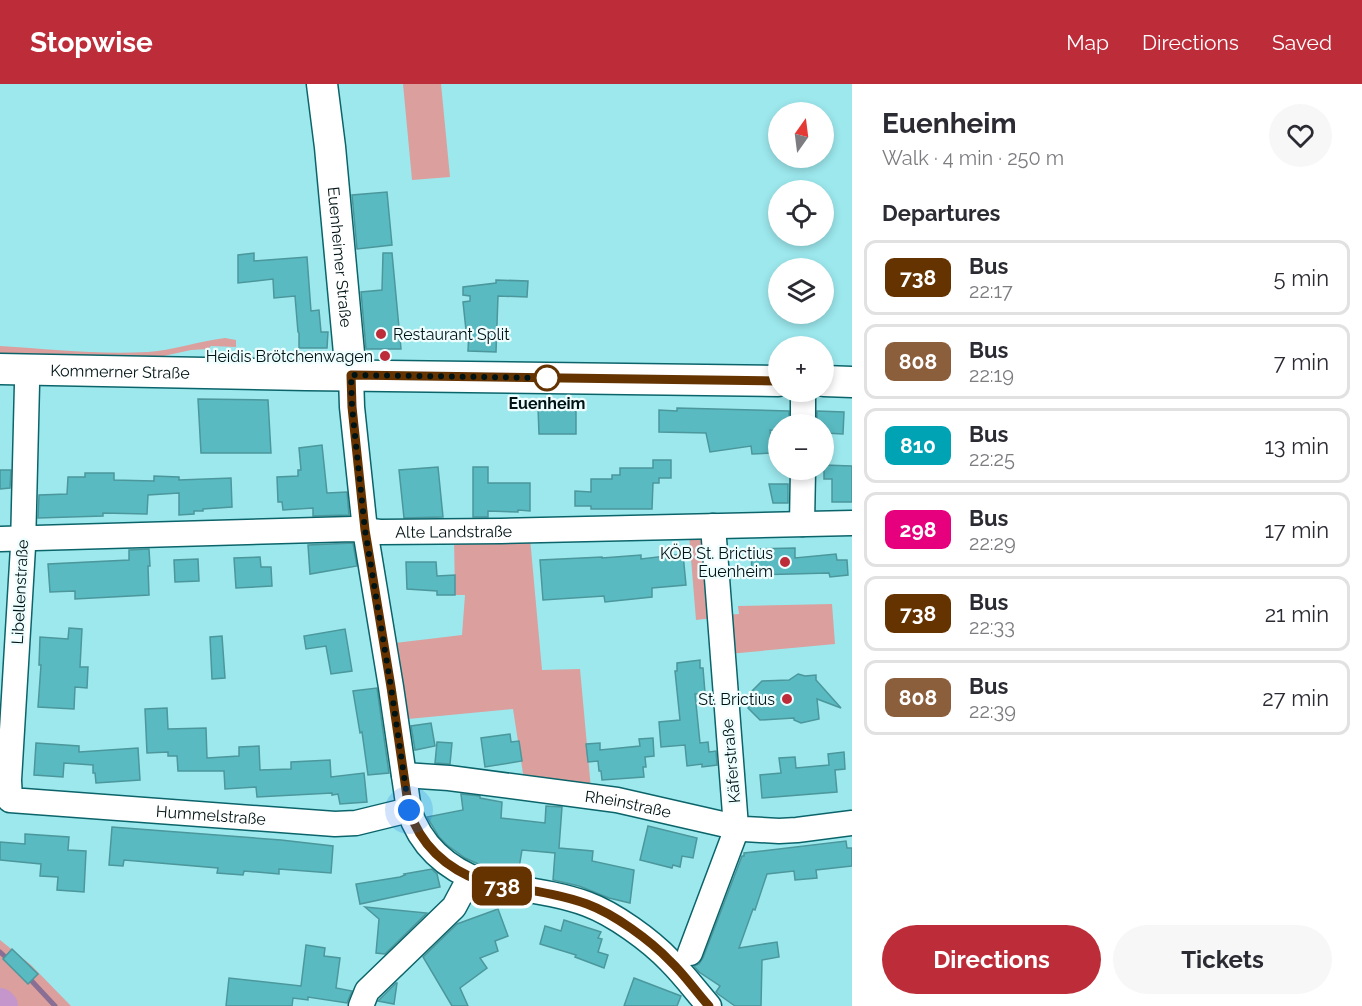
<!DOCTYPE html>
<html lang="en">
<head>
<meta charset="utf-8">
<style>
  body { margin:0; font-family:Raleway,sans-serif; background:#f7f7f7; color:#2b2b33; height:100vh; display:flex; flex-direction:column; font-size:22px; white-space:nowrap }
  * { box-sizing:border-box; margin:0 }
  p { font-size:20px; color:#7c7c81 }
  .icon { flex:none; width:33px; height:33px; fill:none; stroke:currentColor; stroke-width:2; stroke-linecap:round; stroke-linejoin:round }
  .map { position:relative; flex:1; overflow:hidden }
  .panel { display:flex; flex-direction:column; background:#fff; width:510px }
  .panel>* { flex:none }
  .badge { padding:0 12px; border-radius:9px; font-size:21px; line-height:39px }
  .needle { width:39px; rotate:14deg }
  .tools { position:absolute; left:768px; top:18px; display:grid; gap:12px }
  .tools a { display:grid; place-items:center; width:66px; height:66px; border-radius:50%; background:#fff; box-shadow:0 3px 9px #0003; font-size:30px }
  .you { position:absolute; width:30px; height:30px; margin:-15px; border:4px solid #fff; border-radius:50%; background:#1a73e8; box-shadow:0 0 0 9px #1a73e833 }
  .map>.badge { position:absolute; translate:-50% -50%; box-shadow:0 0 0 3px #fff }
  h2 { padding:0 30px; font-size:22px; line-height:54px }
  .round { display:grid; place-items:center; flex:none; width:63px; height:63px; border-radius:32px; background:#f7f7f7 }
  .overview { display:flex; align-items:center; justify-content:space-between; height:102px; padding:0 30px }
  h1 { font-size:28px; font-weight:700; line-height:45px }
  .action { display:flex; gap:12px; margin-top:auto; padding:12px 30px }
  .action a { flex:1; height:69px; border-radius:36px; background:#bc2c39; color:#fff; font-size:24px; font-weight:700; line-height:69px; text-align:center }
  .action a+a { background:#f7f7f7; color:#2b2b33 }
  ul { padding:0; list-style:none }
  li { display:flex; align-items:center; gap:18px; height:75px; margin:0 12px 9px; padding:0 18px; border:3px solid #e1e1e2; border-radius:12px }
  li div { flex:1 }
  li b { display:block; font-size:22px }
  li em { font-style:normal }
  li .badge { min-width:66px; font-weight:700; text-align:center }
  header { display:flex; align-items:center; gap:36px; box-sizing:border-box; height:84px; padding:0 30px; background:#bc2c39; color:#fff }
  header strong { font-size:28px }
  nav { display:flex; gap:33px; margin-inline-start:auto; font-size:21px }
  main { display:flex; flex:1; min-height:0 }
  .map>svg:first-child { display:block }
</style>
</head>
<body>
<header>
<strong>Stopwise</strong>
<nav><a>Map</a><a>Directions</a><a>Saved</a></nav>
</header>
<main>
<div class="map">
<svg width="852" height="922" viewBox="0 0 852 922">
  <rect width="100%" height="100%" fill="#9ce8ed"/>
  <g fill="#db9f9d">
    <path d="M403,0H441L450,93L412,96Z"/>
    <path d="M225,254L236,256V263L211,262L208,265L191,266L159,273L0,274V262C49,265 99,271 148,268C174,266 199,257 225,254Z"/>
    <path d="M689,450H704L713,534L696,536Z"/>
    <path d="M454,453L530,454L542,586L580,585L591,705L524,696L513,625L408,635L395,559L462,551L465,511H455Z"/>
    <path d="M832,520L835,560L728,570L725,531L739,530L738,522Z"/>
    <path d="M0,856L31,881L71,922H0Z"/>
  </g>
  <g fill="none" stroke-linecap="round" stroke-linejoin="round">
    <g stroke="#8a6f95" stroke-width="5">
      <path d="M0,868L10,877"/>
      <path d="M28,893L55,922"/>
    </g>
    <path stroke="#c596cc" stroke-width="32" d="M0,920L2,922"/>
  </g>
  <g fill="#59bac1" stroke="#4b979c" stroke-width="1.5">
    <path d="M387,108L392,161L357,165L352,111Z"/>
    <path d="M254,169V177L307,173L311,227L319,226L321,248H328L327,264H299V249L298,248L295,212L274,214L273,195L238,199V171Z"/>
    <path d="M383,169H392L401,265H366L361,208L382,206Z"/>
    <path d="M496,196L528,197L527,213L498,212L496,268L468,267L469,246H466L463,218L470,217V212L463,211V203L496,199Z"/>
    <path d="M198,315L268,316L271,369H201Z"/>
    <path d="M547,322H576V350H539L538,323Z"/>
    <path d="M677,324L789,327V340H778V347L770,346L772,369L752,370L751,362L710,368L706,349L659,348V326L677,327Z"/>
    <path d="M817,327L844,328L843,350L824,349V340H817Z"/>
    <path d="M322,361L327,409L347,408L349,431L313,432V424L283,426L282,418H278L277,393L298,392V386H301L299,364Z"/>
    <path d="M653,376H671V394H659V399H653L652,425H591V422H575V407L591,408V395H612V391H620V384H653Z"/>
    <path d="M824,381L852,382V418H832V395H824Z"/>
    <path d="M438,383L443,433L404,434L399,386Z"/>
    <path d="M473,383H488V399H530V427L518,426V428L488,427V433H473Z"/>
    <path d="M0,386H11L10,404L0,405Z"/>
    <path d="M85,389H114V396L154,397V392L179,393V396L231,394L232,423L203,425V427H194V430L179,431V409L148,411L147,430L103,429V432L38,434L39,411L67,410L68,393H85Z"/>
    <path d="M769,400H788V419H773Z"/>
    <path d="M353,459L357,482L310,490L308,461Z"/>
    <path d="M795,464V474L836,470L837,476H847L848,491L830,493L829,489L752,491L751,465Z"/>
    <path d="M149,465L150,482H148L149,511L75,515V507L50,508L48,480L129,476V466Z"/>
    <path d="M683,470L686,501L652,504V513L605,518L604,512L543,516L540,476L602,473V474L641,471V475Z"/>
    <path d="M260,473L261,483H271L272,502L236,504L234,474Z"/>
    <path d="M198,475L199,497L175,498L174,476Z"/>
    <path d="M406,478H436L437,492L455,491V511H437V507L407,505Z"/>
    <path d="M69,544L82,545L80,583H88L87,604L75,603L74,625L38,623L41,581H39L40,553L68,555Z"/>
    <path d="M345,545L352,587L331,590L326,562L306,565L304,552Z"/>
    <path d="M222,552L225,594L212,595L210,553Z"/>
    <path d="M700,576V584H703L705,609L695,610L700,659L708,658L709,668L716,667L717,681L702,683V680L687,682L685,661L661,663L659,638L680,636L675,587H677V579Z"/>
    <path d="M798,590L805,592L816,591V596L841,624L817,615L819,635L801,639L794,636V634L760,636L748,624L755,618L748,611L762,597L789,596Z"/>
    <path d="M377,604L389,689L368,691L362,648L360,649L353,607Z"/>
    <path d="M167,624L168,645L206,644L207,674L239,672V663L259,662L260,686L291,685V678L330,676L331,693L364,689L367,718L340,720L338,710L332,711V709L257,713L256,703L225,705L224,687H178L177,672H168V668L147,669L145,625Z"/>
    <path d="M431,639L435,662L415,666L411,642Z"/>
    <path d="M510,650L511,658L519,657L522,677L485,683L481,654Z"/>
    <path d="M653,654L654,672L645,673L646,683H643L644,693L602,696L601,687H599L598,677L588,678L586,660L600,659V666L640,662L639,655Z"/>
    <path d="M437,658L452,659L450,680L435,679Z"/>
    <path d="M36,659L79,662V668L138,664L140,696L96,699L95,689H93V681L64,679L63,693L34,691Z"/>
    <path d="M844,668L845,685L835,686L837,708L762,714L760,691L781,689L779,674L795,673L796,684L829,681L828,670Z"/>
    <path d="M461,710L480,712V714L502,718L501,734L545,739L546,722L562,723L559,764L593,767L592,777L634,786L630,819L609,814L579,802L553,796L555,769L522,766L518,790L487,784L465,774L447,761L439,753L427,733L463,726Z"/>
    <path d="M648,742L697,754L693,774L682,772L680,783L673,781L672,784L640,776Z"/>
    <path d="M112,743L281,756L333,762L331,789L279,785V790L244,787L243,791L217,789L218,784L124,776L123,782L109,781Z"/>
    <path d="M25,750L69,753L68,766L86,767L84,808L57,806L58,793L40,792L41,780L0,776V758L25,760Z"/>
    <path d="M846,757L847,764H852V782L816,786L817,794L795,796L794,787L767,790L755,826L753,825L739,864L777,858L779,873L762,876L761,922H735L718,910L716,908L720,902L699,888L694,882L699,880L703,874L742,772H744V769Z"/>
    <path d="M432,785L437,790L440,803L360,820L356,800L400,793L405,791L404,790Z"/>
    <path d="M365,823L427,829L385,870L376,869L379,835Z"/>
    <path d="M498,825L508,852L495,857L498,867L480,874L487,884L460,904L468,922H452L423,873L457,840Z"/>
    <path d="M564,836L601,848L598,854L602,855L598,868L608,871L604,884L575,873L576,871L540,860L545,842L561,847Z"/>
    <path d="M306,861L325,864L324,872L340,874L336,904L352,907L347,919L308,913V916L293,914L292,922H226L229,894L301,902Z"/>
    <path d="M12,865L38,890L28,900L3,875Z"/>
    <path d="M634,894L681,912L677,922H624Z"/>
    <path d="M396,899H397L394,920L378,917Z"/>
  </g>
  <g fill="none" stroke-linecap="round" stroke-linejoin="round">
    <g stroke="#0b646a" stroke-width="27">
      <g id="minor">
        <path d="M351,291L352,323L365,446L391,603L409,726C421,763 447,785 483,798C517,805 554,808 587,820C614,830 650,856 670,877C684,891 696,907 709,922"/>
        <path id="s1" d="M27,300L23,463L9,696L10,716L335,740L356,739L409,726"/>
        <path d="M803,340V308"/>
        <path d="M802,440L803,386"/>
        <path id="s2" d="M0,455L353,445L380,448L501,447L852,439"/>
        <path id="s3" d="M404,691L449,694L617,716L744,745L779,747L797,746L852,739"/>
        <path d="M690,869L734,752L736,743L713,442"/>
        <path d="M361,922L367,907L454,823L470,793"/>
      </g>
    </g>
    <g stroke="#0b646a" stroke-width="33">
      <g id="major">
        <path id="s4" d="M322,0L330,63L351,291"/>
        <path id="s5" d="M0,285L306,291L778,297"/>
        <path d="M824,297L852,298"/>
      </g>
    </g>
    <use href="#minor" stroke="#fff" stroke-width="24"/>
    <use href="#major" stroke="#fff" stroke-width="30"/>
  </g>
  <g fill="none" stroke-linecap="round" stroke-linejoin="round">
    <g stroke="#fff" stroke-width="14">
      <path id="line" d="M709,922C696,908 685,891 670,877C650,856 614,830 587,820C554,808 517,805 483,798C447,785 421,763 409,726L391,603L365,446L352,323L351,291L778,297"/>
    </g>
    <use href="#line" stroke="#653300" stroke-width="9"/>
    <path stroke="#001315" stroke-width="6" stroke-dasharray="0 10.8" d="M409,726L391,603L365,446L352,323L351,291L552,294H547"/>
  </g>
  <g fill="#bc2c39" stroke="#eefdfe" stroke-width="2">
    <circle cx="381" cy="250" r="6"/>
    <circle cx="385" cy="272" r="6"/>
    <circle cx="785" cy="478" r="6"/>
    <circle cx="787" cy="615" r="6"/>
  </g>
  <circle fill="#fff" stroke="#653300" stroke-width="3" cx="547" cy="294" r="12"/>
  <g text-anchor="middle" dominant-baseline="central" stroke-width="4.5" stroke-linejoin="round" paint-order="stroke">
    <g font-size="16" fill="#001315" stroke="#eefdfe">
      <text stroke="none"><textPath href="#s4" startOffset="174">Euenheimer Straße</textPath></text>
      <text stroke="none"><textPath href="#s5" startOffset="120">Kommerner Straße</textPath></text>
      <text stroke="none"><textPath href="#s2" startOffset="454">Alte Landstraße</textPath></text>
      <text transform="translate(20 508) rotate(-87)">Libellenstraße</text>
      <text transform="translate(731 677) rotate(-95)">Käferstraße</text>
      <text stroke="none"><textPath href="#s3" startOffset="226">Rheinstraße</textPath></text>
      <text stroke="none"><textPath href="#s1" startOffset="618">Hummelstraße</textPath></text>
    </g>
    <g font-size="16" fill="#001315" stroke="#eefdfe" text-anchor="end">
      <text x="393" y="250" text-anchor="start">Restaurant Split</text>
      <text x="373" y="272">Heidis Brötchenwagen</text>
      <text x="773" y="469">KÖB St. Brictius<tspan x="773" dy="18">Euenheim</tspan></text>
      <text x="775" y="615">St. Brictius</text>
    </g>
    <g font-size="16" font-weight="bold" fill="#001315" stroke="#eefdfe">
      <text x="547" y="319">Euenheim</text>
    </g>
  </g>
</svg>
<div class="tools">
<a><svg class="needle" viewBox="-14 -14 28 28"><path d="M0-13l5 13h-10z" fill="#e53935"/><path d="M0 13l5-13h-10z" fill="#7c7c81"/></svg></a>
<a><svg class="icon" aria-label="locate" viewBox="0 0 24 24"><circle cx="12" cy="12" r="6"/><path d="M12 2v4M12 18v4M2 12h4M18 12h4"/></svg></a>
<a><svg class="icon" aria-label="layers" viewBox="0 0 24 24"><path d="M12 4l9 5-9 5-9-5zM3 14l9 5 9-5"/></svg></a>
<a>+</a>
<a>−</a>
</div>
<div class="you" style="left:409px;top:726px"></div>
<b class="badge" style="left:502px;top:802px;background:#653300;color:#fff">738</b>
</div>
<section class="panel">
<div class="overview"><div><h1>Euenheim</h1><p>Walk · 4 min · 250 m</p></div><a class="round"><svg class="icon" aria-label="heart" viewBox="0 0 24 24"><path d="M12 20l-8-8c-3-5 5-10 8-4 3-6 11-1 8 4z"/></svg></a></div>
<h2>Departures</h2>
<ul>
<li><span class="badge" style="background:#653300;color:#fff">738</span><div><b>Bus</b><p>22:17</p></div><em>5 min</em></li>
<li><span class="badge" style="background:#8b5e3c;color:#fff">808</span><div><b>Bus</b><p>22:19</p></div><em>7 min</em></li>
<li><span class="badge" style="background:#00a3b4;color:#fff">810</span><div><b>Bus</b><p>22:25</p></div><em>13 min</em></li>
<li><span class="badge" style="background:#e6007e;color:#fff">298</span><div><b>Bus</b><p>22:29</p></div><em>17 min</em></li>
<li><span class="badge" style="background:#653300;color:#fff">738</span><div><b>Bus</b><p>22:33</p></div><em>21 min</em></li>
<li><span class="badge" style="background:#8b5e3c;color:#fff">808</span><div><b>Bus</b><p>22:39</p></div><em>27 min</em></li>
</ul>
<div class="action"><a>Directions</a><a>Tickets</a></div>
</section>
</main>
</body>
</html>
